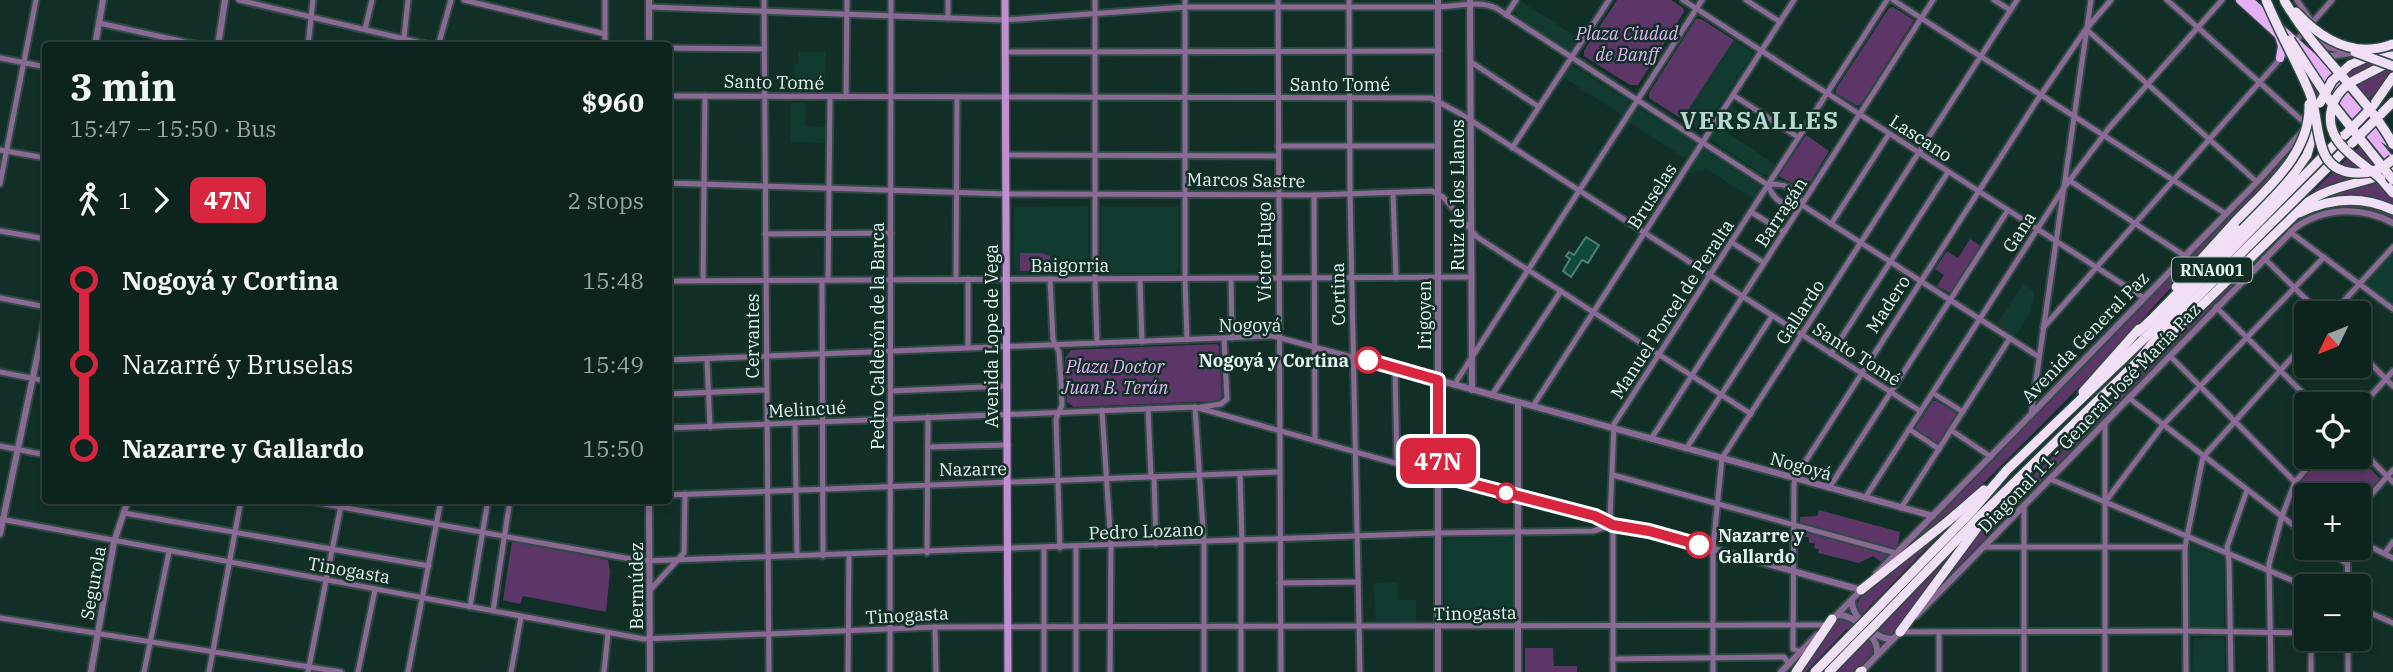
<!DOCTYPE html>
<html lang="en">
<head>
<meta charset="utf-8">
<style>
  body { margin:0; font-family:"IBM Plex Serif",serif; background:#162b26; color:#f1f3f6; height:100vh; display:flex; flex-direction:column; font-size:26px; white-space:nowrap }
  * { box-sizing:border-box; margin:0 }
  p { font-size:23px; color:#9aa4a4 }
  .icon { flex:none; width:38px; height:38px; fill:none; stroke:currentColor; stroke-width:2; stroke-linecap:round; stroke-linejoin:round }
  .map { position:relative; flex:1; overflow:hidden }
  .side { position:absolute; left:42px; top:42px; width:630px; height:462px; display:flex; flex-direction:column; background:#0d231d; border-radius:7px; box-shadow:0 4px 10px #0003,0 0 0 2px #2d403b }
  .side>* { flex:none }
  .badge { padding:0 14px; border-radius:10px; font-size:24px; line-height:46px }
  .needle { width:46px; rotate:227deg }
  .fabs { position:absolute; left:2294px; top:301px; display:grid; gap:14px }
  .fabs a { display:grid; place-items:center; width:77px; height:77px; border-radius:7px; background:#0d231d; box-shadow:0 4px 10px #0003,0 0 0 2px #2d403b; font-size:35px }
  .map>.badge { position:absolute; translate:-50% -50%; box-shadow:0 0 0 4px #fff }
  .legs { display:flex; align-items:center; gap:10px; height:77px; padding:0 28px; font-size:23px }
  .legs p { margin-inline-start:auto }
  .summary { display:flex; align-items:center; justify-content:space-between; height:119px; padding:0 28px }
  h1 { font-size:38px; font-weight:800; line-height:52px }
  ul { padding:0 28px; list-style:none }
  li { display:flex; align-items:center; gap:24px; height:84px; font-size:26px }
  li i { display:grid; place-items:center; width:10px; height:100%; margin:0 9px; background:currentColor }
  li i::after { content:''; width:18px; height:18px; margin:-9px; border:5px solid; border-radius:50%; background:#0d231d }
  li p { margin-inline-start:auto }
  li:first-child i { background:linear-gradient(#0000 50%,currentColor 0) }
  li:last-child i { background:linear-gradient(currentColor 50%,#0000 0) }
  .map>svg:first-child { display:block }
</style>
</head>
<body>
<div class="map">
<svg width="2393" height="672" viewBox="0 0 2393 672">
  <rect width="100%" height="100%" fill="#112f27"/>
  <g fill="#113a30">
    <path d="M1519,0L1580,39L1574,48L1567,49L1517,16L1514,9Z"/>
    <path d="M1696,19H1701L1752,52V55L1703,131H1701L1649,98V93Z"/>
    <path d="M799,52H825V91H795L794,64H799Z"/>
    <path d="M1573,66L1628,100L1630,106L1624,116L1563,77L1569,68Z"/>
    <path d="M791,103H805V126L826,127V143L791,142Z"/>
    <path d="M1730,105L1738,111L1725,131L1777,166L1770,175H1763L1711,140V134Z"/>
    <path d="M1639,108L1693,141L1695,149L1688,160L1627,121L1633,111Z"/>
    <path d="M1706,151L1759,185L1760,191L1755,200L1705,168L1702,172L1697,170L1694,175L1688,171L1700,152Z"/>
    <path d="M1088,206L1089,270L1086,273H1017L1013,271L1014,207Z"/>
    <path d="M1101,207H1179V267L1176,273H1108L1101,270Z"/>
    <path d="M2393,254V304L2368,284L2367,282Z"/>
    <path d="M2023,284L2034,291L2031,312L2015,336L1997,324Z"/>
    <path d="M1510,537L1513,540V617L1510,620L1448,622L1444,618V541L1447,538Z"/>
    <path d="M2192,544L2224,558V627L2222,628L2189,626V545Z"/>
    <path d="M1397,582L1398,600H1416V621H1376L1374,583Z"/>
    <path d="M2194,638H2223L2225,641V672H2192Z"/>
  </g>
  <g fill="#5d3668">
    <path d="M1617,0H1671L1683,8L1684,12L1638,85H1630L1584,56V51Z"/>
    <path d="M1893,7L1914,20L1861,104L1857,106L1836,93V89L1889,8Z"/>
    <path d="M1696,19H1701L1734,40L1682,119L1649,98V93Z"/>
    <path d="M2367,60L2393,62V73L2361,108L2337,79Z"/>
    <path d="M2316,80L2323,89L2307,147L2293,171L2193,263L2100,366L1968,499L1885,568L2285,157L2298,140Z"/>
    <path d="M1806,135L1829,151L1805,191L1779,176Z"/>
    <path d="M2367,139L2390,168L2346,183L2289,215Z"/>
    <path d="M2393,176V208L2375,201L2316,203L2317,200L2326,195Z"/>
    <path d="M2360,202L2393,213V221C2353,213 2327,202 2291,227L1918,614L1983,525L2284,227L2314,209Z"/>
    <path d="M1970,239L1981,246L1951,292H1948L1937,286L1944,275L1935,269L1947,251L1958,258Z"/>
    <path d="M1020,253H1042L1050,256L1051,271H1020Z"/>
    <path d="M1217,344L1219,346L1222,397L1217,401L1074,407L1067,402L1065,358L1071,350Z"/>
    <path d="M1933,401H1936L1955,412L1956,415L1939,442L1935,443L1917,431L1916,427Z"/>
    <path d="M2359,456L2381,480L2359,504V495H2313L2300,482L2322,457Z"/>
    <path d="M1819,510L1900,532L1898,545L1881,562L1873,556L1859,563L1818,553L1819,549L1814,548L1815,543H1809V537H1800V517L1817,516Z"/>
    <path d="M1941,531L1942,532L1863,614L1879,629L1958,548L1899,631L1890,638H1884L1856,614C1855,603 1860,598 1867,591Z"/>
    <path d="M512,541L608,560L610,571L606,612L523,596L520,604L503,600Z"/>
    <path d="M1841,617L1848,618L1876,645L1873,655L1857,672H1837L1863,645L1847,629L1806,672H1798Z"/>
    <path d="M1525,648H1553L1554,666H1577V672H1525Z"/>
  </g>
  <path fill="#0f4b3d" stroke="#4f7e72" stroke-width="2" d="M1586,237L1599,245L1588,263L1582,260L1571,277L1563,271L1570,259L1566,256L1569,252L1574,255Z"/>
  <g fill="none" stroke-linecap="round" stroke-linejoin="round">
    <g stroke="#2f4b43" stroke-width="9">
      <g id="minor">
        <path d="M239,0L434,46"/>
        <path d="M464,0L605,34"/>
        <path d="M764,0L769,672"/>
        <path d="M1095,0V279L1097,343"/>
        <path d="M1185,0V279L1187,340"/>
        <path d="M1278,0L1281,672"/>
        <path d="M1349,0L1350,194L1360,672"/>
        <path d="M1683,0L2144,298"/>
        <path d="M1746,0L1780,22"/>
        <path d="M1893,0L2226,214"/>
        <path d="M1994,0L2010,10"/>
        <path d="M2167,0L2306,124"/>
        <path d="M2297,0L2312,22"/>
        <path d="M649,7L1005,20L1186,7H1438C1459,6 1479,0 1496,8L1768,185C1774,201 1785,208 1802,205"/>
        <path d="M1506,15L1516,0"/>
        <path d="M948,18V0"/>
        <path d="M99,23L203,46"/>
        <path d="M365,29L372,0"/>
        <path d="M2086,29L2257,182"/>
        <path d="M2311,34L2329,48L2348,51"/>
        <path d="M308,46L313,0"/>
        <path d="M403,46L408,0"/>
        <path d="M438,46L451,0"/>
        <path d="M605,46V0"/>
        <path d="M668,48L764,49"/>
        <path d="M1005,52L1439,51"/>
        <path d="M0,58L46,67"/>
        <path d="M1471,62L1539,107"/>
        <path d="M1733,95L1798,137"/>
        <path d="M668,96L1431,98L1461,114L1920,411"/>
        <path d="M846,97L847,0"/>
        <path d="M1278,146H1437"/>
        <path d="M1512,148L1609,0"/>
        <path d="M0,150L46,158"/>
        <path d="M1006,155L1278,156"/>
        <path d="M2067,179L2185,256"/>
        <path d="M668,183L1006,194L1314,195L1432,191L1443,197L1477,237L1751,414"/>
        <path d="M0,184L36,0"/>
        <path d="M1768,185C1785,182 1797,189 1802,205"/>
        <path d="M1393,193L1396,278"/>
        <path d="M1314,195L1315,440"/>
        <path d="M1802,205L2039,357"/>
        <path d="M1751,212L1784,232"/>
        <path d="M1831,224L1889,134"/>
        <path d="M0,231L46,239"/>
        <path d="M2290,232L2393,309"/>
        <path d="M765,234L891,233"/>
        <path d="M1731,242L1764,263"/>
        <path d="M2264,258L2320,313"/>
        <path d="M968,279V348"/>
        <path d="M1050,279L1053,339L1059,352L1061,381L1062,405L1056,419L1060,548"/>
        <path d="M1140,279L1142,342"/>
        <path d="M1231,279L1232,338"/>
        <path d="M703,280L705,96"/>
        <path d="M822,280L823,556"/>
        <path d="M828,280L830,97"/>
        <path d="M956,280L957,98"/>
        <path d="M668,281L1471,277"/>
        <path d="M0,298L46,307"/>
        <path d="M2216,307L2314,404"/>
        <path d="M2333,313L2393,247"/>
        <path d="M2043,328L2332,0"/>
        <path d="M2359,352L2393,386"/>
        <path d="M1831,354L1948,172"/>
        <path d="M2170,356L2308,495"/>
        <path d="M707,359L710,427"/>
        <path d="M668,360L1273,336L1438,380"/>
        <path d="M1395,368L1397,463"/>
        <path d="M0,372L46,381"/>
        <path d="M1454,385L1702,0"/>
        <path d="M891,391L1007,386"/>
        <path d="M1933,393L1963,412"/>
        <path d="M668,394L766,390"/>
        <path d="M1492,395L1561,291"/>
        <path d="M2129,398L2306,535"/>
        <path d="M1533,406L1794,0"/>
        <path d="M1195,407L1204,543V672"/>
        <path d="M1201,407L1221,404L1227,399L1224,339"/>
        <path d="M1148,409L1151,477"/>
        <path d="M2359,409L2393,371"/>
        <path d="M1102,410L1111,546L1110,672"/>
        <path d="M2031,415L2091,0"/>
        <path d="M795,423L797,556"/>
        <path d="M668,428L1195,407L1438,475"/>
        <path d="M1909,429L1939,449"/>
        <path d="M1951,430L1991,457"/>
        <path d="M1651,439L1933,0"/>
        <path d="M0,446L46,455"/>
        <path d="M928,447L1008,445"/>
        <path d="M2359,448L2393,482"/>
        <path d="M1686,449L1772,316"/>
        <path d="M1240,474L1242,541"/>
        <path d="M1613,475L1896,553"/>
        <path d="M1154,477L1156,544"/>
        <path d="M2050,479L2306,586"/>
        <path d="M1829,488L2008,210"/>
        <path d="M668,495L1279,472"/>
        <path d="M1865,498L2063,189L2109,128L2222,0"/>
        <path d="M302,500L642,561L1438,533L1593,531L1613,525"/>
        <path d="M2105,502L2163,425L2324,257"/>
        <path d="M2024,507V672"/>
        <path d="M1901,508L2010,338"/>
        <path d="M2359,508L2393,470"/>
        <path d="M124,513L429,566"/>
        <path d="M0,519L644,639L935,627L1827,625"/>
        <path d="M1241,541V672"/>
        <path d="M2359,541L2393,558"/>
        <path d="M1076,547V672"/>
        <path d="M1984,547H2185"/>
        <path d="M2324,548L2347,564"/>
        <path d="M2347,548L2348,586"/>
        <path d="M927,553L928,417"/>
        <path d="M2385,553L2393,542"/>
        <path d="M1280,583L1358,582"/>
        <path d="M650,590L684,553L685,494"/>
        <path d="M470,607L488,500"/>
        <path d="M2359,608L2393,623"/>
        <path d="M493,611L510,500"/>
        <path d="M0,618L341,672"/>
        <path d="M935,627L936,672"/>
        <path d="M1900,632L2186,631L2306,633"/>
        <path d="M1801,652L1793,649L1794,484L1796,476L2036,102L2086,29L2111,0"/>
        <path d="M1613,659L1784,657L1789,664"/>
        <path d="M144,672L169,552"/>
        <path d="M209,672L241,500"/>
        <path d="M308,672L342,500"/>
        <path d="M358,672L375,590"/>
        <path d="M408,672L441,500"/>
        <path d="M511,672L521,617"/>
        <path d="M604,672L608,633"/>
        <path d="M848,672L849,555"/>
        <path d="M890,672L891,0"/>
        <path d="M1044,672V549"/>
        <path d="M1613,672V525L1610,519L1614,424L1887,0"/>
        <path d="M1713,672V548L1722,458L2017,0"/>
        <path d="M1939,672V633"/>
        <path d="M2105,672V423"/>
        <path d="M2186,672L2185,547L2203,457L2306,342"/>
        <path d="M2231,672L2229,561L2227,547L2247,490"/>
        <path d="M2271,672L2269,564L2282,516L2295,482L2317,457"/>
        <path d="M2311,672V639"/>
        <path d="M2348,672V639"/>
      </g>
    </g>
    <g stroke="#2f4b43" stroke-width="10">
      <g id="tertiary">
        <path d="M649,0V46"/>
        <path d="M1438,0V672"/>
        <path d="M1470,0L1472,390"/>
        <path d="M95,46L103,0"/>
        <path d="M218,46L225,0"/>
        <path d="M2325,57L2356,52"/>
        <path d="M1438,380L1933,516"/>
        <path d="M1518,402V672"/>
        <path d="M1438,475L1595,516L1613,525L1649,531L1861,590"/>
        <path d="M649,500L650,672"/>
        <path d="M0,534L46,315"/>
        <path d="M1876,574L2257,182L2303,131"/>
        <path d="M1852,600C1850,616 1877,641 1893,639"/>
        <path d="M1837,615C1853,613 1880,638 1877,654"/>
        <path d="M1916,616L2295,228C2324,207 2362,206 2393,223"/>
        <path d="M1830,622L1864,587"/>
        <path d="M91,672L114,542L128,500"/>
        <path d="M1781,672L1817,635"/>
        <path d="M1861,672L1901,631"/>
      </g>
    </g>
    <g stroke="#2f4b43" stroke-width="10">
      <path id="secondary" d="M1005,0L1008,672"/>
    </g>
    <g stroke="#2f4b43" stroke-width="11">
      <g id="primary">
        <path d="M2240,0L2284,40"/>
        <path d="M2249,0L2318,62L2379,136L2393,145"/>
        <path d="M2279,36L2282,46L2280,58"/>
        <path d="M2305,58L2328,83L2393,163"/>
      </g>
    </g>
    <g stroke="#2f4b43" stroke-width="12">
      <g id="motorway">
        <path d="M2350,65L2370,56H2392"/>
        <path d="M2357,79L2392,61"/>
        <path d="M2373,106L2393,77"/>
        <path d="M2379,116L2393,102"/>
        <path d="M2381,179L2393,193"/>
        <path d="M2299,213C2330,198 2361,195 2393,210"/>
        <path d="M2176,287L2235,222"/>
        <path d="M2138,332L2154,317L2293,175L2307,155L2316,121"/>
        <path d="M2152,349L2198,309L2308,202C2333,184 2366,184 2393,170"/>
        <path d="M2083,392L2139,329"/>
        <path d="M1861,590L1947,522L1984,490"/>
        <path d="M1867,619L1972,511L2007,470L2150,333L2343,136"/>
        <path d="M1875,625L1980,516L2138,361L2160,334L2349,146"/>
        <path d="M1900,632L1980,524"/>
        <path d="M1796,672L1832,619"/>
        <path d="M1815,672L1855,631"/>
        <path d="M1829,672L1862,638"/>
        <path d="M1860,672L1862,671"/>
      </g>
    </g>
    <use href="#minor" stroke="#8a6994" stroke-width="5"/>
    <use href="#tertiary" stroke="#8a6994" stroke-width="6"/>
    <use href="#secondary" stroke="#c28dd2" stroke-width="7"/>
    <use href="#primary" stroke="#e6b0f7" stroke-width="8"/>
    <use href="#motorway" stroke="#f1e0f5" stroke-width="9"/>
    <g stroke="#2f4b43" stroke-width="12" stroke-linecap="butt">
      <g id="motorway-bridge">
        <path d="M2266,0C2279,32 2297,62 2310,94C2322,123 2311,174 2359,173C2372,173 2384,168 2393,159"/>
        <path d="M2284,0C2314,53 2363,91 2393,144"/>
        <path d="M2296,12C2322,40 2354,59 2393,44"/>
        <path d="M2290,40L2330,101L2393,180"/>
        <path d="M2355,52L2393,66"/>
        <path d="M2357,79C2345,85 2336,94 2332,107C2322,142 2359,159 2381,179"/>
        <path d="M2320,103L2332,81L2350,65"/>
        <path d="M2345,135L2372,107"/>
        <path d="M2352,143L2379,116"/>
        <path d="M2235,222C2266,189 2311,154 2309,104"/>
        <path d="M1855,631L1867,619"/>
        <path d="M1862,638L1875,625"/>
      </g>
    </g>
    <use href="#motorway-bridge" stroke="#f1e0f5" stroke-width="9"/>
  </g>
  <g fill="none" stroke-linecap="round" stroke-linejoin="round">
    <g stroke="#fff" stroke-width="16">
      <path id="line-1" d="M1368,360L1438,380V475L1595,516L1613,525L1649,531L1699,545"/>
    </g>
    <use href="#line-1" stroke="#d7263d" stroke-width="10"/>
  </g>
  <g fill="#fff" stroke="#d7263d" stroke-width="3.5">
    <circle cx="1368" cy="360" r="12"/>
    <circle cx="1506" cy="493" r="9"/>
    <circle cx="1699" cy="545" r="12"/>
  </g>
  <g text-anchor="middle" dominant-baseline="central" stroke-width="5" stroke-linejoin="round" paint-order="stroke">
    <rect fill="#112f27" stroke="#a5bab3" stroke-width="2" x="2172" y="257.5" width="80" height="25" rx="5"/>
    <g font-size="16" font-weight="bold" fill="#e4f5ef">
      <text x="2212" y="270">RNA001</text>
    </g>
    <g font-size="18" font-style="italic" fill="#e6b1f6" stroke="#112f27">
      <text x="1627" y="33">Plaza Ciudad<tspan x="1627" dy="21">de Banff</tspan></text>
      <text x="1115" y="366">Plaza Doctor<tspan x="1115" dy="21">Juan B. Terán</tspan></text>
    </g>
    <g font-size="18" fill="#e4f5ef" stroke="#112f27">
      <text transform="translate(774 82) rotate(1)">Santo Tomé</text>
      <text x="1340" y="84">Santo Tomé</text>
      <text transform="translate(1921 138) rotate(33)">Lascano</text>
      <text transform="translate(1246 180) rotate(1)">Marcos Sastre</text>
      <text transform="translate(1457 195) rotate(-90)">Ruiz de los Llanos</text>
      <text transform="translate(1652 196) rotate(-57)">Bruselas</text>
      <text transform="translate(1781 212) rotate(-57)">Barragán</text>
      <text transform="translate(2019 232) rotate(-57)">Gana</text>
      <text transform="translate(1264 252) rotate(-90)">Víctor Hugo</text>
      <text x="1070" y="265">Baigorria</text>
      <text transform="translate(1338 294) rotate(-91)">Cortina</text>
      <text transform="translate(1888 304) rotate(-57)">Madero</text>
      <text transform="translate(1672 309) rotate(-57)">Manuel Porcel de Peralta</text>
      <text transform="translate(1800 312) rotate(-57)">Gallardo</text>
      <text transform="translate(1424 315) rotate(-90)">Irigoyen</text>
      <text x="1250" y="325">Nogoyá</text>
      <text transform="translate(752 336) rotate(-90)">Cervantes</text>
      <text transform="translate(877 336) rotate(-90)">Pedro Calderón de la Barca</text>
      <text transform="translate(991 336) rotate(-90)">Avenida Lope de Vega</text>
      <text transform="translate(2085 337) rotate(-46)">Avenida General Paz</text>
      <text transform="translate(1857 354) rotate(33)">Santo Tomé</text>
      <text transform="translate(807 409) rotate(-3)">Melincué</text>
      <text transform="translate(2089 418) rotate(-46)">Diagonal 11 - General José María Paz</text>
      <text transform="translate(1801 466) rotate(15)">Nogoyá</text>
      <text transform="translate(973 469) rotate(-1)">Nazarre</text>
      <text transform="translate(1146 531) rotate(-2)">Pedro Lozano</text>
      <text transform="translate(349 570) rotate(10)">Tinogasta</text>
      <text transform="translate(93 583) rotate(-80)">Segurola</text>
      <text transform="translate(636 586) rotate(-90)">Bermúdez</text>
      <text transform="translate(1475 613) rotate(-1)">Tinogasta</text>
      <text transform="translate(907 615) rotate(-3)">Tinogasta</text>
    </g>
    <g font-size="18" font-weight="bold" fill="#e4f5ef" stroke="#112f27" text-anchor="end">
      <text x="1349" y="360">Nogoyá y Cortina</text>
      <text x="1718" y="535" text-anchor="start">Nazarre y<tspan x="1718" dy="21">Gallardo</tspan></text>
    </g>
    <g font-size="24" font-weight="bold" letter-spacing="2" fill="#b7d8cd" stroke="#112f27">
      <text x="1760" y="120">VERSALLES</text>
    </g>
  </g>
</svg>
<div class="fabs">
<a><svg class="needle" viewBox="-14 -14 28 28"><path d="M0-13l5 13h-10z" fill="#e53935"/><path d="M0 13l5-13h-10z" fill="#9aa4a4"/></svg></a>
<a><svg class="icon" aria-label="locate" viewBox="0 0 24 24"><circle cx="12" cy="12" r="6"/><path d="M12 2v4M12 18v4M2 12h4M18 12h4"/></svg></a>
<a>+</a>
<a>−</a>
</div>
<b class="badge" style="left:1438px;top:461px;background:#d7263d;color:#fff">47N</b>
<section class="side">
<div class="summary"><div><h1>3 min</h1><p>15:47 – 15:50 · Bus</p></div><b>$960</b></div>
<div class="legs"><svg class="icon" aria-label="walk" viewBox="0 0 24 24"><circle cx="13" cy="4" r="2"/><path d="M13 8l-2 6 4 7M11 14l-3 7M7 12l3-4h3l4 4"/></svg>1<svg class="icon" aria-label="forward" viewBox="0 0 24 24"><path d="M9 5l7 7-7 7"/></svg><b class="badge" style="background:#d7263d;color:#fff">47N</b><p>2 stops</p></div>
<ul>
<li><i style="color:#d7263d"></i><b>Nogoyá y Cortina</b><p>15:48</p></li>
<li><i style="color:#d7263d"></i><span>Nazarré y Bruselas</span><p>15:49</p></li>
<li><i style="color:#d7263d"></i><b>Nazarre y Gallardo</b><p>15:50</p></li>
</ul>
</section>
</div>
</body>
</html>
